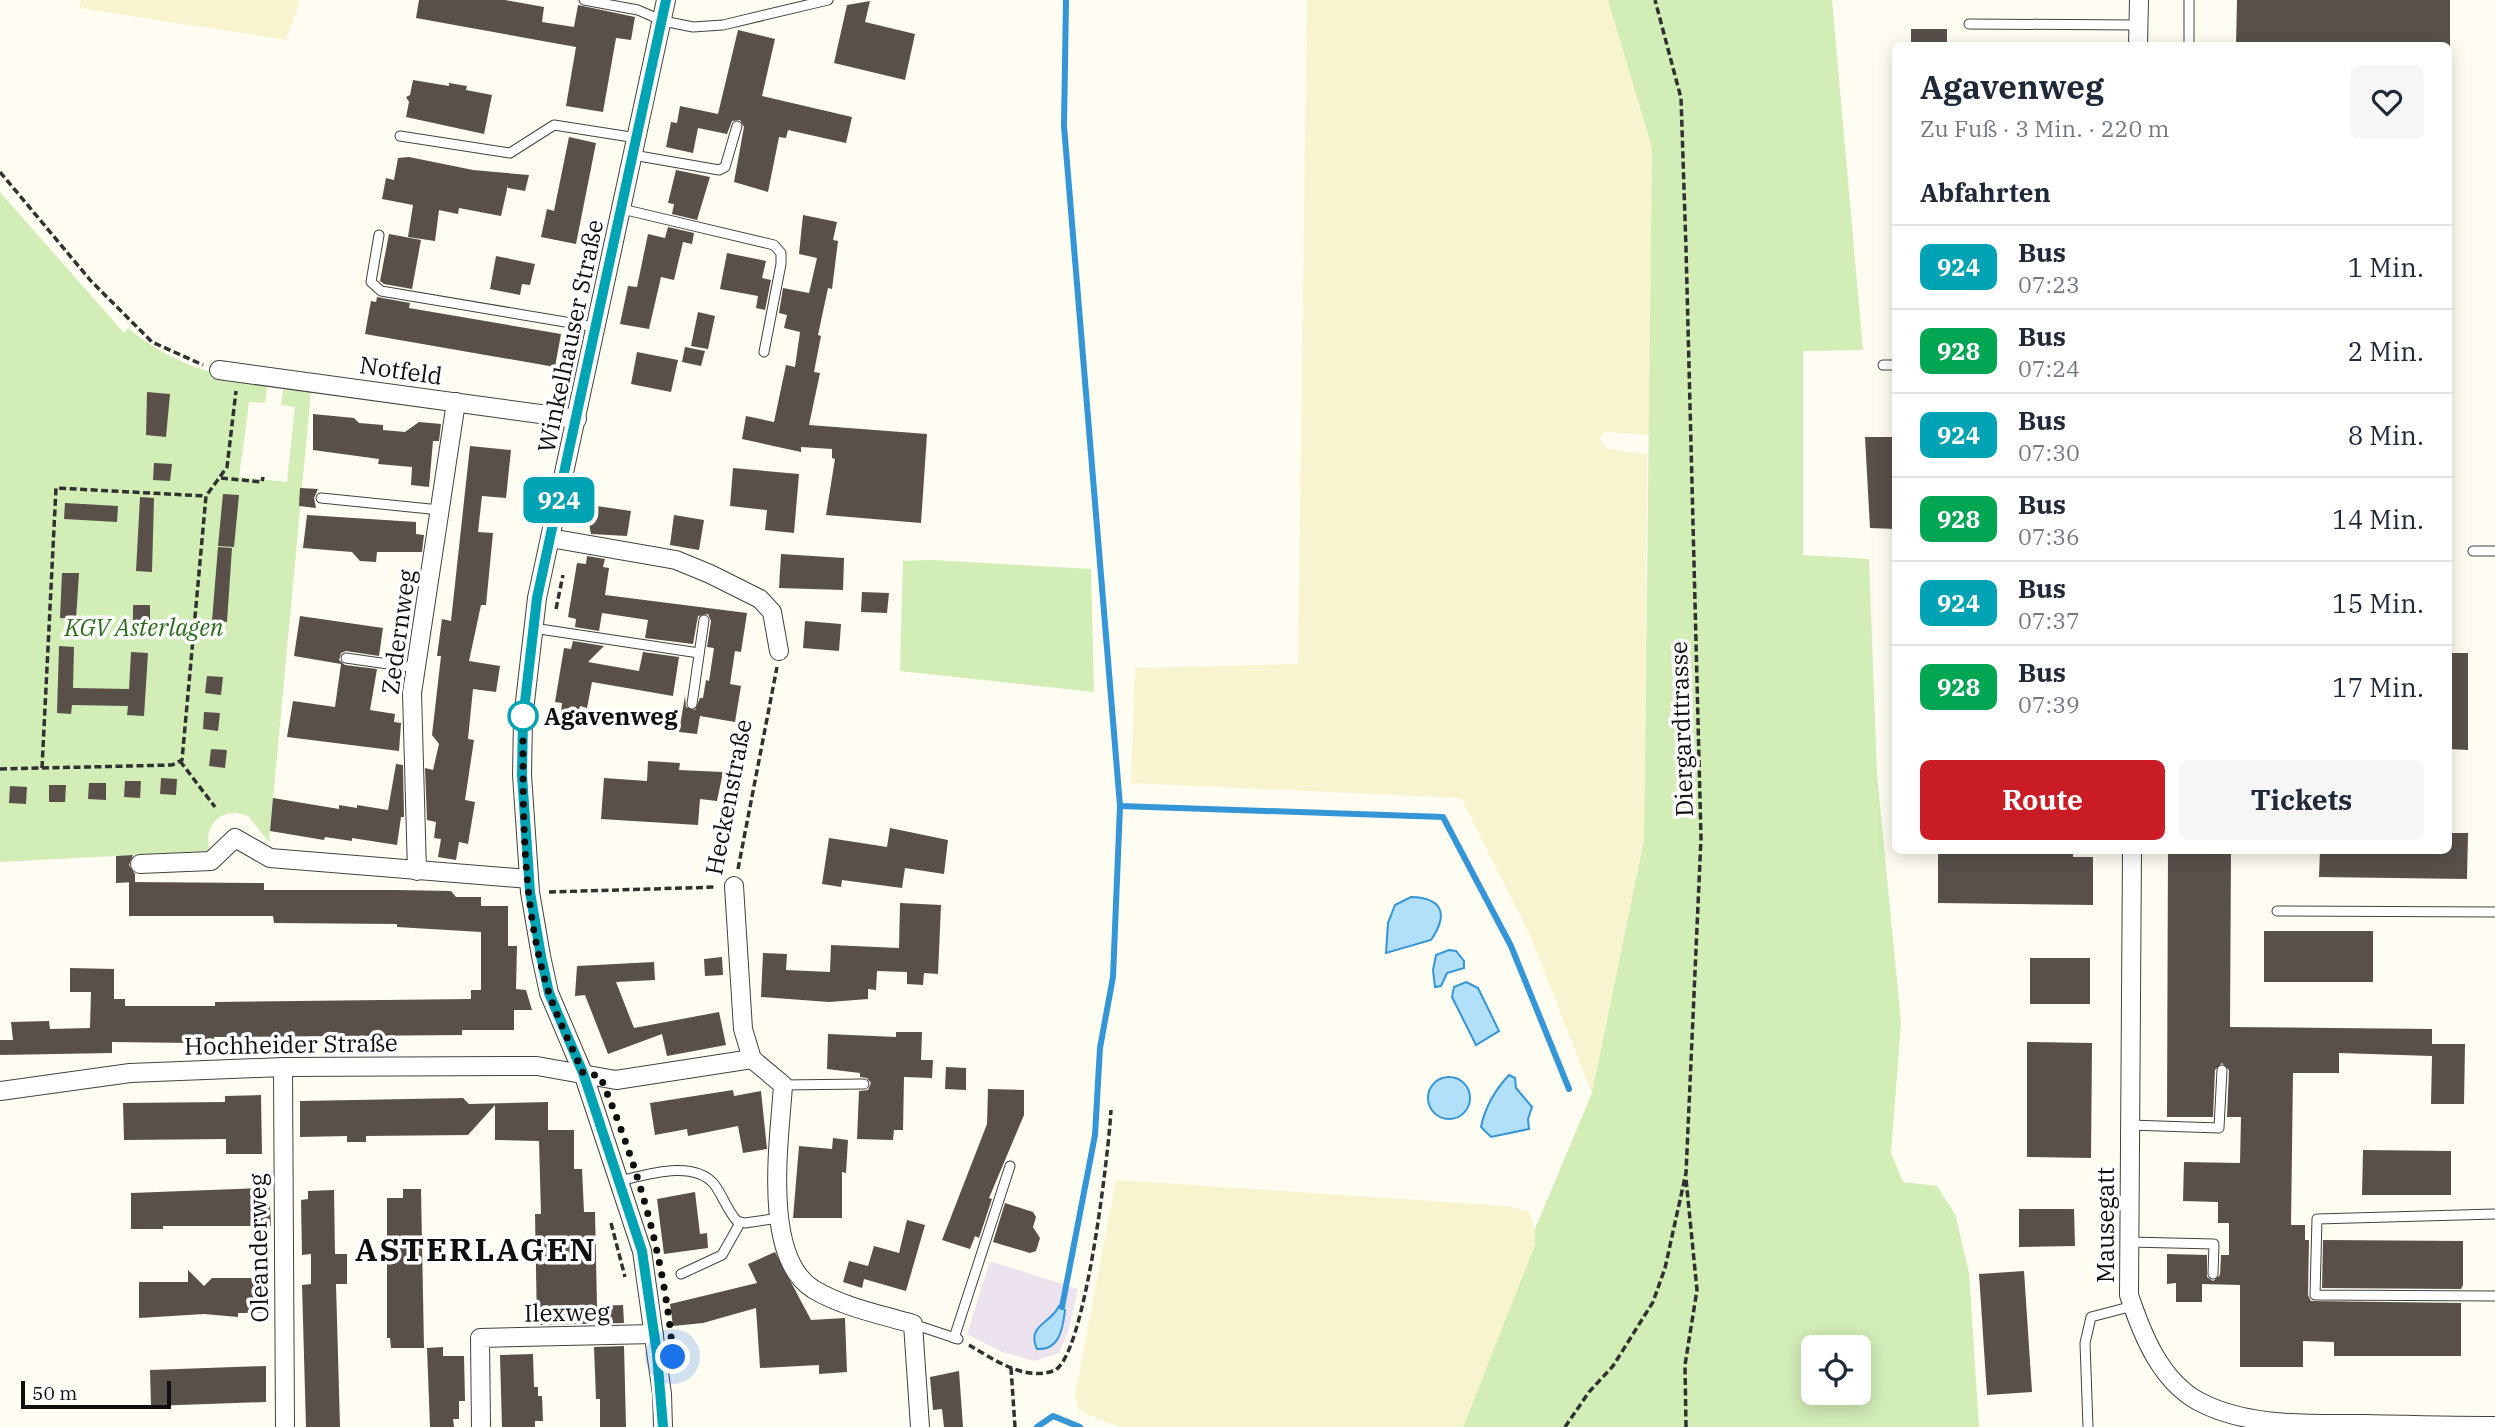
<!DOCTYPE html>
<html lang="de">
<head>
<meta charset="utf-8">
<style>
  body { margin:0; font-family:"IBM Plex Serif",serif; background:#f6f6f7; color:#1f2937; height:100vh; display:flex; flex-direction:column; font-size:26px; white-space:nowrap }
  * { box-sizing:border-box; margin:0 }
  p { font-size:23px; color:#747a83 }
  .icon { flex:none; width:38px; height:38px; fill:none; stroke:currentColor; stroke-width:2; stroke-linecap:round; stroke-linejoin:round }
  .map { position:relative; flex:1; overflow:hidden }
  .side { position:absolute; left:1892px; top:42px; width:560px; height:812px; display:flex; flex-direction:column; background:#fff; border-radius:10px; box-shadow:0 4px 18px #0003 }
  .side>* { flex:none }
  .badge { padding:0 14px; border-radius:10px; font-size:24px; line-height:46px }
  .controls { position:absolute; left:1801px; top:1335px; display:grid; gap:14px }
  .controls a { display:grid; place-items:center; width:70px; height:70px; border-radius:10px; background:#fff; box-shadow:0 4px 18px #0003; font-size:35px }
  .scale { position:absolute; left:21px; bottom:18px; width:150px; box-sizing:border-box; padding-left:7px; border:4px solid #0f0f0f; border-top:0; font-size:19px; line-height:24px; white-space:nowrap; color:#0f0f0f; -webkit-text-stroke:5px #fff; paint-order:stroke }
  .you { position:absolute; width:35px; height:35px; margin:-18px; border:5px solid #fff; border-radius:50%; background:#1a73e8; box-shadow:0 0 0 10px #1a73e833 }
  .map>.badge { position:absolute; translate:-50% -50%; box-shadow:0 0 0 4px #fff }
  h2 { padding:0 28px; font-size:26px; line-height:63px }
  .round { display:grid; place-items:center; flex:none; width:74px; height:74px; border-radius:10px; background:#f6f6f7 }
  .headline { display:flex; align-items:center; justify-content:space-between; height:119px; padding:0 28px }
  h1 { font-size:33px; font-weight:700; line-height:52px }
  .primary-button { display:flex; gap:14px; margin-top:auto; padding:14px 28px }
  .primary-button a { flex:1; height:80px; border-radius:10px; background:#ca1c24; color:#fff; font-size:28px; font-weight:700; line-height:80px; text-align:center }
  .primary-button a+a { background:#f6f6f7; color:#1f2937 }
  ul { padding:0; list-style:none }
  li { display:flex; align-items:center; gap:21px; height:84px; padding:0 28px; border-top:2px solid #e0e1e3 }
  li div { flex:1 }
  li b { display:block; font-size:26px }
  li em { font-style:normal }
  li .badge { min-width:77px; font-weight:700; text-align:center }
  .map>svg:first-child { display:block }
</style>
</head>
<body>
<div class="map">
<svg width="2495" height="1427" viewBox="0 0 2495 1427">
  <rect width="100%" height="100%" fill="#fffcf1"/>
  <path fill="#ede3ee" d="M990,1261L1078,1289L1068,1332L1059,1353L1034,1361L1002,1352L967,1334Z"/>
  <g fill="#f7f4cf">
    <path d="M81,0H300L286,40L80,8Z"/>
    <path d="M1307,0H1608L1652,148L1649,435L1604,432L1599,439L1607,449L1647,454L1644,840L1592,1093L1530,935L1461,798L1131,783L1135,668L1298,664Z"/>
    <path d="M1116,1180L1507,1206L1529,1212L1535,1229V1245L1463,1427H1120L1084,1413L1078,1408L1075,1395Z"/>
  </g>
  <g fill="#d3edb7" fill-rule="evenodd">
    <path d="M1608,0H1832L1863,350L1803,351V555L1869,559L1877,774L1901,1023L1891,1153L1903,1182L1937,1186L1955,1214L1969,1273L1979,1427H1463L1535,1245V1229L1592,1093L1644,840L1652,148ZM1813,1348H1858V1393H1813Z"/>
    <path d="M0,192L124,333L128,328C174,366 211,374 268,384L265,403L249,402L239,477L287,482L295,407L281,405L284,386L311,391L269,842L248,816C222,805 202,825 210,851L0,862Z"/>
    <path d="M931,560L1091,569L1094,692L900,671L903,561Z"/>
  </g>
  <g fill="#b2dffa" stroke="#3495d7" stroke-width="2">
    <path d="M1411,897C1444,898 1448,915 1431,940L1386,953L1388,923L1395,905Z"/>
    <path d="M1449,950L1456,951L1464,961V968L1447,973L1441,986L1435,987L1433,970L1436,955Z"/>
    <path d="M1466,982L1478,988L1499,1031L1476,1045L1452,997L1454,987Z"/>
    <path d="M1509,1075L1515,1078L1516,1088L1532,1107L1528,1119L1529,1129L1491,1137L1481,1127C1485,1107 1495,1090 1509,1075Z"/>
    <circle cx="1449" cy="1098" r="21"/>
    <path d="M1059,1306L1065,1310C1063,1327 1060,1351 1037,1349C1026,1325 1051,1324 1059,1306Z"/>
  </g>
  <g fill="none" stroke-linecap="round" stroke-linejoin="round">
    <g stroke="#3495d7" stroke-width="6">
      <path d="M1120,806L1443,817L1511,946L1569,1089"/>
      <path d="M1062,1307L1095,1135L1100,1048L1113,977L1120,806L1064,126L1066,0"/>
      <path d="M1037,1427L1053,1416L1080,1427"/>
    </g>
  </g>
  <g fill="#59504a">
    <path d="M419,0H505L544,7L542,22L574,27L578,5L635,17L631,40L616,38L603,112L566,106L576,47L416,18Z"/>
    <path d="M2237,0H2450V46H2236Z"/>
    <path d="M870,1L865,22L915,34L905,80L834,63L847,5Z"/>
    <rect x="1911" y="29" width="36" height="17"/>
    <path d="M738,30L775,39L762,96L852,117L846,143L788,130L786,138L779,137L768,192L734,182L744,127L740,120L732,121L727,134L698,128L693,153L666,147L671,122L677,123L680,106L718,114Z"/>
    <path d="M413,80L449,86V83L467,86L466,90L492,95L484,134L406,117L409,102L406,97L410,95Z"/>
    <path d="M569,137L596,143L576,244L541,237L547,209L554,211Z"/>
    <path d="M409,157L473,170L529,175L525,191L508,188V185L501,216L459,208L458,214L439,210L435,241L408,237L413,205L382,199L386,178L394,180L398,158Z"/>
    <path d="M676,170L710,177L697,220L672,214L674,204L668,203Z"/>
    <path d="M803,215L837,222L833,240L838,241L832,289L828,288L818,335L821,336L814,372L820,373L809,425L927,434L921,523L826,515L835,459L832,458V449L801,447V452L742,439L746,416L774,422L786,365L795,367L800,332L784,328L787,315L779,313L783,288L809,293L817,258L799,254Z"/>
    <path d="M668,227L694,233L692,244L683,242L674,280L661,277L649,329L620,324L628,286L637,287L648,234L665,238Z"/>
    <path d="M389,234L421,240L412,289L384,284L380,281Z"/>
    <path d="M727,253L766,261L762,278L771,280L765,310L756,308L758,296L720,289Z"/>
    <path d="M496,256L535,264L530,285L522,284L520,295L490,289Z"/>
    <path d="M377,297L410,303L409,308L561,334L555,367L365,334L371,301L376,302Z"/>
    <path d="M698,312L715,316L708,349L691,346Z"/>
    <path d="M685,347L705,351L701,366L682,362Z"/>
    <path d="M637,352L678,360L671,392L631,384Z"/>
    <path d="M147,392L170,394L166,437L146,435Z"/>
    <path d="M313,414L354,418L359,423L383,425V430L405,432L419,422L441,424L439,441H433L429,487L411,485L412,467L378,464L379,459L313,450Z"/>
    <path d="M1865,437H1895V529L1870,528Z"/>
    <path d="M470,446L511,450L506,498L482,496L478,532L493,533L486,605H481L469,661L500,666L496,692L473,689L468,739L474,740L465,800L475,802L468,844L459,842L456,860L438,857L441,839L434,838L436,822L427,820L425,768L433,770L439,744L432,735L441,656H437L442,619L451,621Z"/>
    <path d="M154,463L172,464L170,481L153,480Z"/>
    <path d="M733,468L799,474L794,533L765,530L767,510L730,506Z"/>
    <path d="M300,488L318,489L314,498L316,508L299,506Z"/>
    <path d="M223,494L239,495L234,547L218,546Z"/>
    <path d="M140,497L154,498L152,572L136,571Z"/>
    <path d="M65,503L118,506L117,522L64,519Z"/>
    <path d="M583,504L631,511L627,536L591,534L589,524L580,522Z"/>
    <path d="M307,515L416,522V534L424,535L422,552H377L376,562L360,561L352,552L303,548Z"/>
    <path d="M674,515L704,520L699,550L670,545Z"/>
    <path d="M218,547L232,548L227,622L212,621Z"/>
    <path d="M781,554L844,558L843,590L779,588Z"/>
    <path d="M587,556L605,559L603,567L609,568L605,595L747,613L741,652L735,651L730,684L741,686L735,722L700,716L697,734L679,732L685,696L686,707L695,710L700,698H703L706,680L709,681L714,648L707,647L711,621L708,614L698,616L693,644L645,638L648,620L602,613L599,631L575,627L576,619L568,617L577,563L586,564Z"/>
    <path d="M62,573H79L76,619L60,618Z"/>
    <path d="M862,592L889,593L887,613L861,612Z"/>
    <path d="M133,605H150V623L133,622Z"/>
    <path d="M300,616L383,628L379,656L346,651L341,653L339,660L345,665L377,669L370,710L395,714L394,722L401,723L399,751L287,737L293,701L335,707L341,664L294,656Z"/>
    <path d="M805,621L841,624L839,651L803,648Z"/>
    <path d="M573,641L604,646L588,662L639,671L643,652L679,657L673,696L592,682L587,708L580,706L578,715L561,712L562,703L555,702L564,648L571,649Z"/>
    <path d="M59,646L74,647L73,688L129,689L131,652L148,653L144,716L127,715L128,706L72,705L71,714L57,713Z"/>
    <path d="M2448,653H2468V750L2448,749Z"/>
    <path d="M207,676L223,677L221,695L205,693Z"/>
    <path d="M204,712L220,713L218,731L203,729Z"/>
    <path d="M211,749L227,750L225,768L209,766Z"/>
    <path d="M648,761L680,763L679,770L723,772L717,801L700,799L698,825L601,819L604,778L647,781Z"/>
    <path d="M396,764L403,765L404,817H401L397,845L352,838V841L325,837L324,840L270,831L273,798L339,809V805L357,808V805L388,810Z"/>
    <path d="M161,778L177,779L176,795L160,794Z"/>
    <path d="M125,781H141L140,798L124,797Z"/>
    <path d="M89,783H106V800L88,799Z"/>
    <path d="M49,785H66L65,802H49Z"/>
    <path d="M10,786L27,787L26,804L9,803Z"/>
    <path d="M890,828L948,840L944,874L905,868L902,888L842,880L841,887L822,884L829,838L887,847Z"/>
    <path d="M2448,833H2468L2467,879L2319,877L2320,850H2448Z"/>
    <path d="M1938,850H2073V857H2093V905L1938,903Z"/>
    <path d="M2168,850H2231L2230,1027L2432,1029V1044H2465L2464,1104H2431L2432,1056L2339,1053V1073H2293L2291,1225H2305V1240H2309L2308,1295L2311,1301L2461,1303V1356H2334V1342L2303,1341V1367H2240V1285L2202,1284V1302H2176V1283L2167,1284V1254L2207,1255V1277L2213,1281L2220,1275L2221,1255H2229V1223H2218V1202L2183,1201L2184,1162L2240,1163L2241,1117H2227L2229,1070L2222,1063L2215,1070L2213,1117H2167Z"/>
    <path d="M133,855L129,865L135,874V882L116,883V856Z"/>
    <path d="M129,882L264,883V890H397L451,891L456,897H481V906H508V946H517L516,989L526,990L532,1010H514V1030H462V1035L214,1037V1048L193,1049V1043L112,1042V1053L0,1055V1040H13L11,1022L49,1021L50,1029L90,1028L91,992H70V968L114,969V999H125V1006H215V1002L471,999V990H481V932L397,927V924L274,923L273,916H129Z"/>
    <path d="M900,903L941,905L938,974L924,973L923,985L907,984V972L877,971L876,990L868,989V999L829,1002L761,997L763,953L787,954L786,970L830,972L831,945L899,948Z"/>
    <rect x="2264" y="931" width="109" height="51"/>
    <path d="M722,957L723,975L705,976L704,959Z"/>
    <rect x="2030" y="958" width="60" height="46"/>
    <path d="M654,962L655,980L616,982L634,1028L719,1012L726,1045L667,1056L662,1034L608,1054L585,995L575,996L577,966Z"/>
    <path d="M896,1032H922L921,1060H933L932,1078L904,1077L903,1130H894L893,1140L857,1139L859,1091L868,1090L871,1083L867,1078L860,1077V1073L827,1069L828,1034L896,1037Z"/>
    <path d="M2027,1042L2092,1043L2091,1158L2027,1157Z"/>
    <path d="M946,1067L966,1068V1090L945,1089Z"/>
    <path d="M988,1089L1024,1090V1115L989,1198L992,1199L979,1238L975,1236L970,1249L942,1240L987,1124Z"/>
    <path d="M733,1090L734,1096L761,1091L767,1149L743,1153L738,1126L688,1136L687,1129L655,1135L650,1103Z"/>
    <path d="M261,1095L262,1154H226V1139L124,1140L123,1103L225,1102V1096Z"/>
    <path d="M463,1098L469,1104L548,1102V1130H574V1169H582L584,1212H595L597,1306L623,1305L624,1323L537,1325L535,1214H541L539,1141L495,1140V1105L468,1135L366,1136V1142H347V1136L300,1137V1101Z"/>
    <path d="M833,1138L848,1140L846,1173L842,1172V1218H793L799,1146L832,1149Z"/>
    <path d="M2363,1150L2451,1151V1195H2362Z"/>
    <path d="M261,1188L262,1206H270L271,1226H163V1229H131V1193Z"/>
    <path d="M403,1189H421L424,1348H391L390,1338H387V1198H403Z"/>
    <path d="M334,1190L335,1254H347V1284H336L340,1427H306L302,1285L311,1284V1254L302,1255L301,1200L308,1199V1191Z"/>
    <path d="M695,1192L700,1234L707,1233L708,1248L664,1254L657,1199Z"/>
    <path d="M1005,1203L1033,1212L1036,1217L1033,1227L1040,1238L1036,1251L1030,1253L993,1242Z"/>
    <path d="M2019,1209H2074L2075,1246L2019,1247Z"/>
    <path d="M907,1220L925,1225L906,1291L864,1279L862,1288L843,1282L849,1261L868,1266L874,1246L899,1253Z"/>
    <path d="M2323,1240L2463,1241V1285L2461,1289L2322,1288Z"/>
    <path d="M775,1252L811,1320L845,1318L847,1372L819,1374V1365L760,1368L756,1308L703,1323L673,1326L670,1304L757,1283L748,1264Z"/>
    <path d="M188,1270L204,1286L212,1278H269L270,1313H238V1317L204,1314L139,1318V1282H188Z"/>
    <path d="M2024,1271L2032,1392L1987,1395L1979,1274Z"/>
    <path d="M624,1346L626,1427H600V1399H596L594,1347Z"/>
    <path d="M443,1347V1356H464L465,1401H459V1419H453L454,1427H430L427,1348Z"/>
    <path d="M533,1354L534,1387H538V1396H542L543,1421H535V1427H502L500,1355Z"/>
    <path d="M266,1366V1402L151,1406L150,1370Z"/>
    <path d="M959,1371L963,1427H944L942,1409L933,1410L930,1377Z"/>
  </g>
  <g fill="none" stroke-linecap="round" stroke-linejoin="round">
    <g stroke="#424242" stroke-width="11">
      <g id="lane">
        <path d="M584,0L638,10L663,21L693,27L723,25L828,0"/>
        <path d="M1969,24L2138,25"/>
        <path d="M2189,46V0"/>
        <path d="M400,136L510,153L554,125L637,138"/>
        <path d="M633,155L719,170L725,167L737,126"/>
        <path d="M622,209L774,245L781,253V264L764,352"/>
        <path d="M379,235L371,282L381,291L595,327"/>
        <path d="M1883,365H1895"/>
        <path d="M321,498L440,510"/>
        <path d="M2473,551H2495"/>
        <path d="M533,628L699,653"/>
        <path d="M346,658L416,668"/>
        <path d="M692,704L704,620"/>
        <path d="M2277,911L2495,912"/>
        <path d="M783,1085L864,1084"/>
        <path d="M2130,1125L2219,1128L2222,1070"/>
        <path d="M619,1181C646,1175 693,1159 714,1184C723,1196 727,1210 737,1221L745,1223L779,1218"/>
        <path d="M2495,1214L2317,1219L2315,1295L2495,1296"/>
        <path d="M2129,1242L2214,1244L2213,1274"/>
        <path d="M681,1274L722,1255L740,1223"/>
        <path d="M913,1324L958,1339"/>
        <path d="M954,1338L1010,1166"/>
        <path d="M2088,1427L2085,1343L2091,1317L2133,1306"/>
      </g>
    </g>
    <g stroke="#424242" stroke-width="20">
      <g id="street">
        <path d="M2138,46L2139,0"/>
        <path d="M219,370L577,419"/>
        <path d="M550,538L676,560L710,574L760,599L772,612L779,651"/>
        <path d="M2132,850L2129,1295C2142,1334 2160,1380 2198,1401C2246,1427 2308,1424 2361,1424C2406,1425 2450,1426 2495,1426"/>
        <path d="M140,864L211,861L235,838L270,858L529,879"/>
        <path d="M417,871L412,693L456,402"/>
        <path d="M734,886L743,1029L752,1059L783,1085C780,1137 761,1256 813,1289C843,1307 879,1314 913,1324L920,1427"/>
        <path d="M283,1067L285,1427"/>
        <path d="M0,1091L130,1073L283,1067L537,1066L616,1080L752,1059"/>
        <path d="M481,1427L480,1338L654,1334"/>
        <path d="M663,1427L662,1394L642,1251L583,1073L549,993L541,956L530,892L522,775L523,719L537,598L666,0"/>
      </g>
    </g>
    <g stroke="#313131" stroke-width="3.5" stroke-dasharray="7 3.5" stroke-linecap="butt">
      <path d="M0,172L91,281L152,342L203,365"/>
      <path d="M221,478L262,482L263,477"/>
      <path d="M556,609L563,575"/>
      <path d="M180,761L215,807"/>
      <path d="M42,768L56,488L206,496"/>
      <path d="M0,769L172,765L182,760L206,496L227,467L236,391"/>
      <path d="M738,869L777,667"/>
      <path d="M549,892L717,887"/>
      <path d="M611,1223L625,1277"/>
      <path d="M969,1345C993,1359 1024,1381 1053,1371C1085,1362 1109,1148 1111,1110"/>
      <path d="M1011,1368L1015,1427"/>
      <path d="M1565,1427L1589,1392L1613,1366L1653,1302L1665,1268L1686,1173L1701,838L1686,248L1681,98L1655,0"/>
      <path d="M1686,1427L1685,1365L1697,1290L1686,1179"/>
    </g>
    <use href="#lane" stroke="#fff" stroke-width="9"/>
    <use href="#street" stroke="#fff" stroke-width="18"/>
  </g>
  <g fill="none" stroke-linecap="round" stroke-linejoin="round">
    <g stroke="#fff" stroke-width="16">
      <path id="line" d="M663,1427L657,1354L642,1251L583,1073L549,993L541,956L530,892L522,775L523,719L537,598L666,0"/>
    </g>
    <use href="#line" stroke="#00a3b4" stroke-width="10"/>
    <path stroke="#0f0f0f" stroke-width="7" stroke-dasharray="0 12.6" d="M523,716C523,806 521,907 549,993C558,1020 572,1047 583,1073L600,1076C638,1166 665,1259 673,1357"/>
  </g>
  <circle fill="#fff" stroke="#00a3b4" stroke-width="3.5" cx="523" cy="716" r="14"/>
  <g text-anchor="middle" dominant-baseline="central" stroke-width="7" stroke-linejoin="round" paint-order="stroke">
    <g font-size="24" fill="#0f0f0f" stroke="#fff">
      <text transform="translate(570 336) rotate(-78)">Winkelhauser Straße</text>
      <text transform="translate(401 370) rotate(8)">Notfeld</text>
      <text transform="translate(398 632) rotate(-82)">Zedernweg</text>
      <text transform="translate(1681 729) rotate(-92)">Diergardttrasse</text>
      <text transform="translate(728 797) rotate(-79)">Heckenstraße</text>
      <text transform="translate(291 1044) rotate(-1)">Hochheider Straße</text>
      <text transform="translate(2105 1225) rotate(-90)">Mausegatt</text>
      <text transform="translate(258 1248) rotate(-91)">Oleanderweg</text>
      <text transform="translate(567 1312) rotate(-1)">Ilexweg</text>
    </g>
    <g font-size="24" font-style="italic" fill="#2b6c1a" stroke="#fff">
      <text x="144" y="627">KGV Asterlagen</text>
    </g>
    <g font-size="24" font-weight="bold" fill="#0f0f0f" stroke="#fff" text-anchor="start">
      <text x="544" y="716">Agavenweg</text>
    </g>
    <g font-size="32" font-weight="bold" letter-spacing="2" fill="#0f0f0f" stroke="#fff">
      <text x="476" y="1249">ASTERLAGEN</text>
    </g>
  </g>
</svg>
<div class="controls">
<a><svg class="icon" aria-label="locate" viewBox="0 0 24 24"><circle cx="12" cy="12" r="6"/><path d="M12 2v4M12 18v4M2 12h4M18 12h4"/></svg></a>
</div>
<div class="scale">50 m</div>
<div class="you" style="left:673px;top:1357px"></div>
<b class="badge" style="left:559px;top:500px;background:#00a3b4;color:#fff">924</b>
<section class="side">
<div class="headline"><div><h1>Agavenweg</h1><p>Zu Fuß · 3 Min. · 220 m</p></div><a class="round"><svg class="icon" aria-label="heart" viewBox="0 0 24 24"><path d="M12 20l-8-8c-3-5 5-10 8-4 3-6 11-1 8 4z"/></svg></a></div>
<h2>Abfahrten</h2>
<ul>
<li><span class="badge" style="background:#00a3b4;color:#fff">924</span><div><b>Bus</b><p>07:23</p></div><em>1 Min.</em></li>
<li><span class="badge" style="background:#00a651;color:#fff">928</span><div><b>Bus</b><p>07:24</p></div><em>2 Min.</em></li>
<li><span class="badge" style="background:#00a3b4;color:#fff">924</span><div><b>Bus</b><p>07:30</p></div><em>8 Min.</em></li>
<li><span class="badge" style="background:#00a651;color:#fff">928</span><div><b>Bus</b><p>07:36</p></div><em>14 Min.</em></li>
<li><span class="badge" style="background:#00a3b4;color:#fff">924</span><div><b>Bus</b><p>07:37</p></div><em>15 Min.</em></li>
<li><span class="badge" style="background:#00a651;color:#fff">928</span><div><b>Bus</b><p>07:39</p></div><em>17 Min.</em></li>
</ul>
<div class="primary-button"><a>Route</a><a>Tickets</a></div>
</section>
</div>
</body>
</html>
